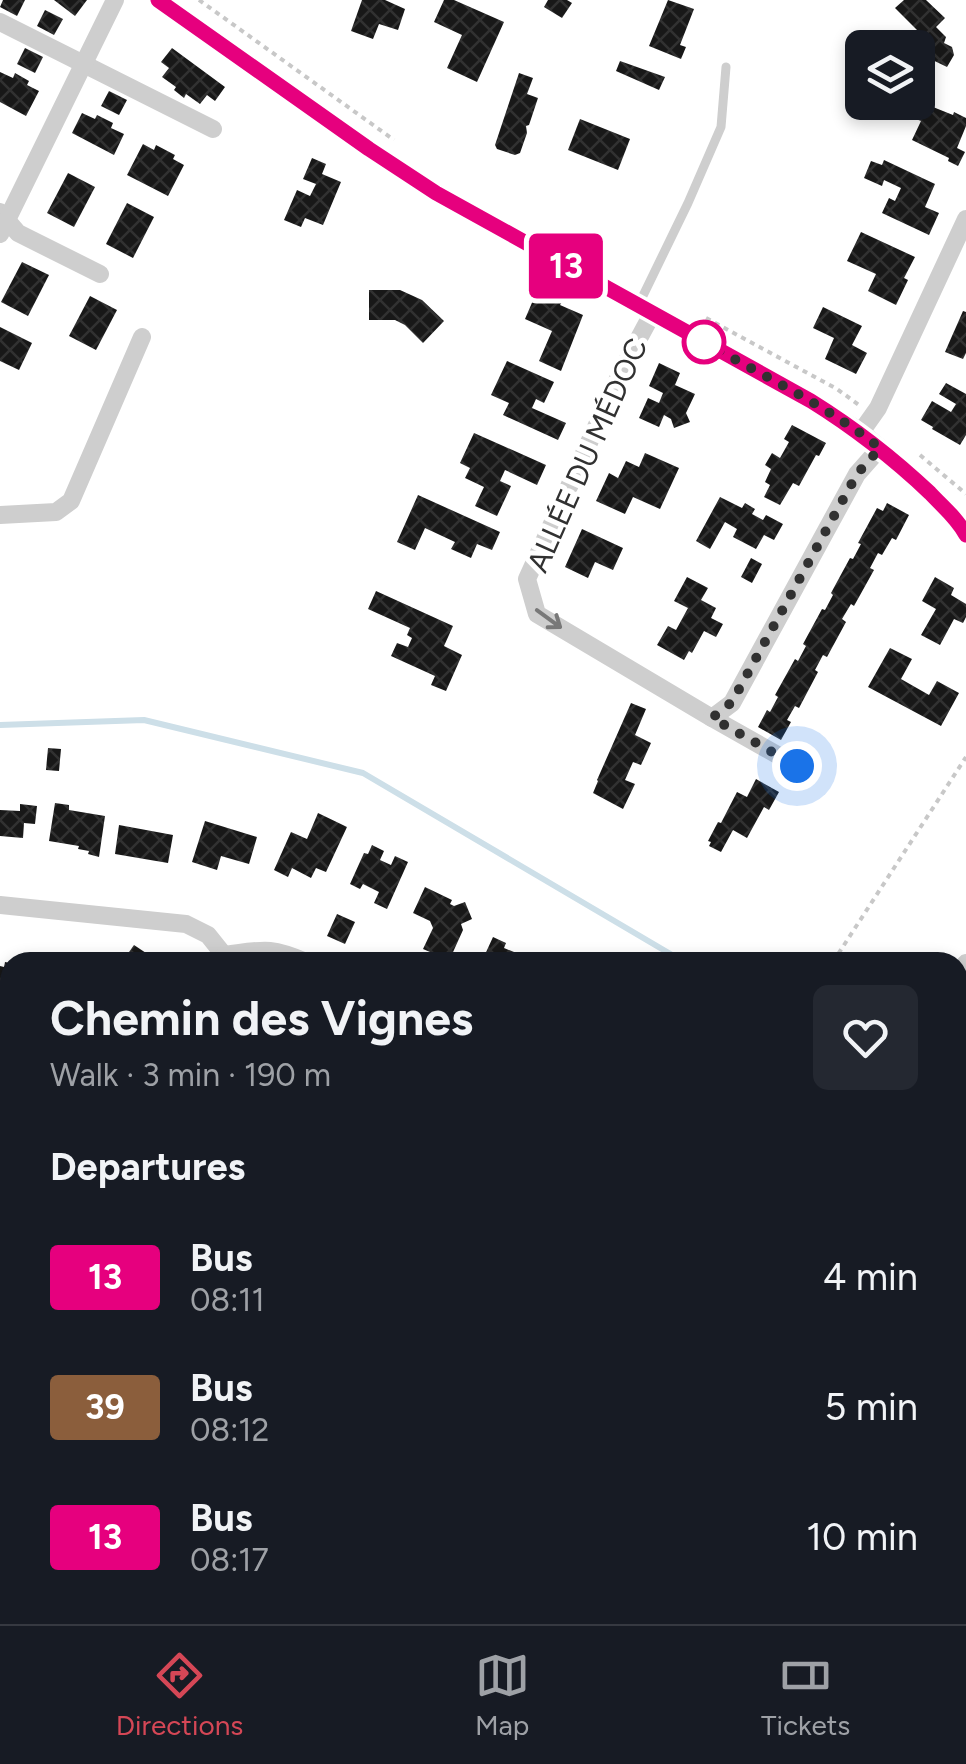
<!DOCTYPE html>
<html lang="en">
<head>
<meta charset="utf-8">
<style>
  body { margin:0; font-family:Figtree,sans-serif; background:#242831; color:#f1f3f6; height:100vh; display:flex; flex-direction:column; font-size:38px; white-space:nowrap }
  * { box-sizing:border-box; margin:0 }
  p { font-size:32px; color:#9ea1a6 }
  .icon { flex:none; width:55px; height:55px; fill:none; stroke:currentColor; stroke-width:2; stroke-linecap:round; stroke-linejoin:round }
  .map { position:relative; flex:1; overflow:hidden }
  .drawer { position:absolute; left:0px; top:952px; width:968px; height:672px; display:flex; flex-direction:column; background:#171b24; border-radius:30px 30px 0 0; box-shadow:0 5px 15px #0003 }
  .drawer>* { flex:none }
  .badge { padding:0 20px; border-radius:8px; font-size:35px; line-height:65px }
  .controls { position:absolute; left:845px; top:30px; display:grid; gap:20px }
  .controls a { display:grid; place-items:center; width:90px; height:90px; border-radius:15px; background:#171b24; box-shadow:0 5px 15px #0003; font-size:50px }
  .you { position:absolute; width:50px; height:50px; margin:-25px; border:8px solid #fff; border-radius:50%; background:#1a73e8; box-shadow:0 0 0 15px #1a73e833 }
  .map>.badge { position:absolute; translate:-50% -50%; box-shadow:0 0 0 5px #fff }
  h2 { padding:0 50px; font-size:38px; line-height:90px }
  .round { display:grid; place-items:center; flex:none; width:105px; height:105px; border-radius:15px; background:#242831 }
  .summary { display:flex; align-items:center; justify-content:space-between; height:170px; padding:0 50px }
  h1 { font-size:48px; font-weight:700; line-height:75px }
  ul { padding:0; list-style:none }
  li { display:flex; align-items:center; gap:30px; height:130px; padding:0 50px }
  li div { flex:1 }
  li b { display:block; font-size:38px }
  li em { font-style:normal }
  li .badge { min-width:110px; font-weight:700; text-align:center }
  .dock { display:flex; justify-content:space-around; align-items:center; height:140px; border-top:2px solid #363941; background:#171b24; font-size:28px; color:#9ea1a6 }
  .dock a { display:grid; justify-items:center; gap:5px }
  .dock .on { color:#d54756 }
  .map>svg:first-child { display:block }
</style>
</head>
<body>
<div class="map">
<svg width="966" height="1624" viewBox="0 0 966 1624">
  <defs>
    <pattern id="building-cross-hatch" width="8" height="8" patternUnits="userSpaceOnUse" patternTransform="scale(2.5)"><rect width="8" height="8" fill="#181818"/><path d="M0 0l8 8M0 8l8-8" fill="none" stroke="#313131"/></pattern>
  </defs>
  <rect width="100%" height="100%" fill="#fff"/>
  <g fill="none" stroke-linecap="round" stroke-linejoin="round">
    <g stroke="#cddfe8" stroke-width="6">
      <path d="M0,725L144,720L363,773L684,962"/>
      <path d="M958,1311L966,1323"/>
    </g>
  </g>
  <g fill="url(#building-cross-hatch)">
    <path d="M3,0H25L17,16L0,7Z"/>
    <path d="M54,0H87L75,16Z"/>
    <path d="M362,0H385L405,9L398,30L379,24L373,39L351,31Z"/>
    <path d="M444,0H454L504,22L477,82L447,68L462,35L434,22Z"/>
    <path d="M548,0H567L572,3L562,18L544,7Z"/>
    <path d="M668,0L694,9L680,45L686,47L681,59L649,46Z"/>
    <path d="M904,0H926L945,18L936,27L946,37L944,43L952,47L954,55L947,67L918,53V48H913L920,33L895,8Z"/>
    <path d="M45,10L63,19L54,35L37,26Z"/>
    <path d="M25,48L43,57L35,73L17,64Z"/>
    <path d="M172,48L225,87L215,101L207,95L200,104L186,94L184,98L174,90L176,87L162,77L169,68L161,62Z"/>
    <path d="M620,61L665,77L659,90L616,71Z"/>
    <path d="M0,72L13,78L15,73L29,81L27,85L39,91L26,116L0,102Z"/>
    <path d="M519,73L533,78L527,94L538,98L529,125L526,126L527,133L520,153L515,155L497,149L495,145Z"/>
    <path d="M109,91L127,100L119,115L101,106Z"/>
    <path d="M923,103L953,115L954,112L966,118V126L957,148L965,152L958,166L948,161L949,158L912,140L921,121L916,119Z"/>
    <path d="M82,113L95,119L97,115L113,123L111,128L124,134L114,155L72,133Z"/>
    <path d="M580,119L630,139L618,170L568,150Z"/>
    <path d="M143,144L154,150L156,145L175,155L173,159L184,165L168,196L127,175Z"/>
    <path d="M312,158L326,164L322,174L341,182L323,225L305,218L301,227L284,220L297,190L310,196L316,184L303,179Z"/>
    <path d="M884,160L935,184L925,207L939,213L929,235L882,213L889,198L895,201L901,188L884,180L882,186L864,178L871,161L882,165Z"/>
    <path d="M68,173L95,187L74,227L47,213Z"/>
    <path d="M127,203L154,217L133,258L106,244Z"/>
    <path d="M861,232L915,257L904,278L908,280L896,305L868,291L876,274L847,261Z"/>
    <path d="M22,262L49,275L28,316L1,302Z"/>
    <path d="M369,290H400L422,300L444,321L423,343L405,325L395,320H369Z"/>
    <path d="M537,291L562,302L560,305L583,315L561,371L539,361L552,331L525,319Z"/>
    <path d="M90,296L117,310L96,350L69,336Z"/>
    <path d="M823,307L862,326L852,345L867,353L856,374L825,359L834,338L813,328Z"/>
    <path d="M963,311L966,312V353L963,359L945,352Z"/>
    <path d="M0,327L32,343L19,370L0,361Z"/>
    <path d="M507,361L554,382L544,403L536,399L532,408L566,423L558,440L503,415L509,403L491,395Z"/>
    <path d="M659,363L680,373L675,385L695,394L686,413L690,422L674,428L671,419L664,415L659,427L639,418L648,398L659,403L663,393L649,386Z"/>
    <path d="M946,383L966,394V435L960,445L932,429L933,427L921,420L932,401L951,412L956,404L939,394Z"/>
    <path d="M792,425L826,443L819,456L816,455L799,486L793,483L780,505L764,497L770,485L765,482L771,469L765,465L772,453L780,458L789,442L784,439Z"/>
    <path d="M474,433L546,465L537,485L505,470L500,481L511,486L497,516L475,506L484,487L465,478L470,468L460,463Z"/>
    <path d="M645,453L679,468L660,509L633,497L625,514L596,501L609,473L618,478L626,461L639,467Z"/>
    <path d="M418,495L500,532L492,550L477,544L471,558L451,549L455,542L425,528L415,550L397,542Z"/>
    <path d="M720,497L742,508L745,503L755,509L752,514L763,520L766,515L783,524L774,540L764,535L756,549L733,537L737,529L725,522L710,549L696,541Z"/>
    <path d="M887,503L909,515L896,540L892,538L882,555L878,553L870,568L874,570L854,606L851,604L842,619L846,622L827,657L823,655L815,670L818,672L799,708L795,706L787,720L791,722L781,740L758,727L767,710L770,712L778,697L775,695L795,659L798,661L806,646L803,644L822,609L825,610L833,595L831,593L850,558L853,559L861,544L858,543L877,508L883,511Z"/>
    <path d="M582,529L623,548L613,570L595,562L588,578L565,567Z"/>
    <path d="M751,558L762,564L752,583L741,577Z"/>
    <path d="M687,577L708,588L701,600L716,608L711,618L723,624L716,637L704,631L692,653L689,651L684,660L657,645L668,626L676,630L688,608L674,601Z"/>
    <path d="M935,577L954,588L951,595L966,604V617L963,623L954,619L940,645L921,635L936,609L922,601Z"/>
    <path d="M376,591L453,626L444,646L462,655L446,691L431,685L435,676L391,656L397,643L408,647L412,638L407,635L410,628L368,609Z"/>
    <path d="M890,648L912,659L901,679L929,695L937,681L959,693L941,726L868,687Z"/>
    <path d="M631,703L646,709L635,735L651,743L641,765L633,762L625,780L635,784L623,809L593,793L598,781L597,780Z"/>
    <path d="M48,748L61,749L59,771L46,770Z"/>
    <path d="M756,779L779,792L769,810L764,807L747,838L733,830L721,852L709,846L711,842L708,841L718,822L721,823L737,792L747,797Z"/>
    <path d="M55,803L69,805V810L105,816L99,857L88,854L89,851L78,849L79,846L49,841Z"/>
    <path d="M20,804L37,806L35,824L24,823L23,838L0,836V810L20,811Z"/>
    <path d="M318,813L347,827L326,872L316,868L311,878L292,868L288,877L274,870L291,832L307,839Z"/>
    <path d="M205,821L257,837L249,864L221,856L217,870L192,862Z"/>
    <path d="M119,825L173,835L168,863L115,854Z"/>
    <path d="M372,845L384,851L380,860L391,865L395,856L408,862L387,909L374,903L379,892L363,884L360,889L350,884L364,853L368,854Z"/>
    <path d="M425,887L452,900L450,904L454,906L465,902L472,919L461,924L463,930L449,961L433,957L430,952L423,949L433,928L430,921L413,913Z"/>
    <path d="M337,914L355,922L345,944L327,936Z"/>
    <path d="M493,937L506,943L504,948L514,952L511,958L520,962L482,961Z"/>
    <path d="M134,945L155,959L153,962H122Z"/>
    <path d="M5,962L10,963V993L7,1006L0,1005V966L4,967Z"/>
    <path d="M2,1144L10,1149V1179L0,1194V1147Z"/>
    <path d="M10,1363V1409L0,1403V1392L8,1381L1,1376Z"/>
    <path d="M958,1520L966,1531V1563L958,1552Z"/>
    <path d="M958,1604L966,1607V1610L964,1618L959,1616L957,1624H920L907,1620L908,1615H958Z"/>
    <path d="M270,1615H312L308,1623L300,1619L297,1624H276L268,1620Z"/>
    <path d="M607,1615H662L667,1618L663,1624H622Z"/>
  </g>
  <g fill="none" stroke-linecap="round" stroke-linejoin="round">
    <g stroke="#c8c8c8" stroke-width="4" stroke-dasharray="5 5" stroke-linecap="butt">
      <path d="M199,0L394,140"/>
      <path d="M706,318L837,389L859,405"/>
      <path d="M920,455L966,494"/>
      <path d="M833,962L966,757"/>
      <path d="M0,1093L10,1097"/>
      <path d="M883,1615L888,1624"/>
    </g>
    <path stroke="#cecece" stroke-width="9" d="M638,306L688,203L721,127L726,67"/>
    <g stroke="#cecece" stroke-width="18">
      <path d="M158,0L369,149L436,193L811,401L861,432L899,464L958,521L966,535"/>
      <path d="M0,22L213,129"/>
      <path d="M0,212L18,233L100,274"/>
      <path d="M0,234L115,0"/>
      <path d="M652,314L622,370L527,579L537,614L712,718L732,703L857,474L880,448"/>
      <path d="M861,432L878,408L966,219"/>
      <path d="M0,515L56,512L71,501L142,337"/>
      <path d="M712,718L797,766"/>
      <path d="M0,905L186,924L208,935L224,955"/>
      <path d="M224,955C263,950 269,946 306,962"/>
      <path d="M958,973L966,963"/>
      <path d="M958,1057L966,1073"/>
      <path d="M0,1302L10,1288"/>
      <path d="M958,1424L966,1439"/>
      <path d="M439,1615L457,1624"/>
      <path d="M571,1624L572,1615"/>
    </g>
  </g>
  <defs><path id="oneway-shaft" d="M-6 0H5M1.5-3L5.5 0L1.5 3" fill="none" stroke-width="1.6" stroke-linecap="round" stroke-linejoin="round" transform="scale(2.5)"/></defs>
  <use stroke="#787878" href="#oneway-shaft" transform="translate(549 619) rotate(36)"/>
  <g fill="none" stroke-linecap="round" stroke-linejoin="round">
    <g stroke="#fff" stroke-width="22">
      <path id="line" d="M158,0L369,149L436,193L811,401C856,429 892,457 930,493C943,507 957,518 966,535"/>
    </g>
    <use href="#line" stroke="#e6007e" stroke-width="15"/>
    <path stroke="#313131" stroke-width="10" stroke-dasharray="0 18" d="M704,342C763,376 826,405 880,448L857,474L732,702L712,718L797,766"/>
  </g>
  <circle fill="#fff" stroke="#e6007e" stroke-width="5" cx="704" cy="342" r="20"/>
  <g text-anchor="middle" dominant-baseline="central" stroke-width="10" stroke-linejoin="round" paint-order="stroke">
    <g font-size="30" fill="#313131" stroke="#fff">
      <text transform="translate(587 455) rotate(-66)">ALLÉE DU MÉDOC</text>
    </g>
  </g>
</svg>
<div class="controls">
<a><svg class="icon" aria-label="layers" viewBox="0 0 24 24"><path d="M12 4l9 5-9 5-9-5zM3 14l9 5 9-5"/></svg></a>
</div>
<div class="you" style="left:797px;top:766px"></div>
<b class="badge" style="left:566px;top:266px;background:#e6007e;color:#fff">13</b>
<section class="drawer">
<div class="summary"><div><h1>Chemin des Vignes</h1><p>Walk · 3 min · 190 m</p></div><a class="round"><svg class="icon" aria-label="heart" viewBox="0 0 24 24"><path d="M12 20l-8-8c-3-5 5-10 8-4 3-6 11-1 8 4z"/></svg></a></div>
<h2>Departures</h2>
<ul>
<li><span class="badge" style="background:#e6007e;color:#fff">13</span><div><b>Bus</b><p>08:11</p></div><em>4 min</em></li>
<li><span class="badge" style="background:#8b5e3c;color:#fff">39</span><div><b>Bus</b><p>08:12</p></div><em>5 min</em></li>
<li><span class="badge" style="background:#e6007e;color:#fff">13</span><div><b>Bus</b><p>08:17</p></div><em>10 min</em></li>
</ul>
</section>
</div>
<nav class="dock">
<a class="on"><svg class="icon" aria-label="directions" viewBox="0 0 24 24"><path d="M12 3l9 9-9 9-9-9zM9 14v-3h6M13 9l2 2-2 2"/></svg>Directions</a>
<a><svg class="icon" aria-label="map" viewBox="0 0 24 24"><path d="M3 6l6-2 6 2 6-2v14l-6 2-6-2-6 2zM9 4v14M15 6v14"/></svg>Map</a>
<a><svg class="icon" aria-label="tickets" viewBox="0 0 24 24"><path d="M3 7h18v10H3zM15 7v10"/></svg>Tickets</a>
</nav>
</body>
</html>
